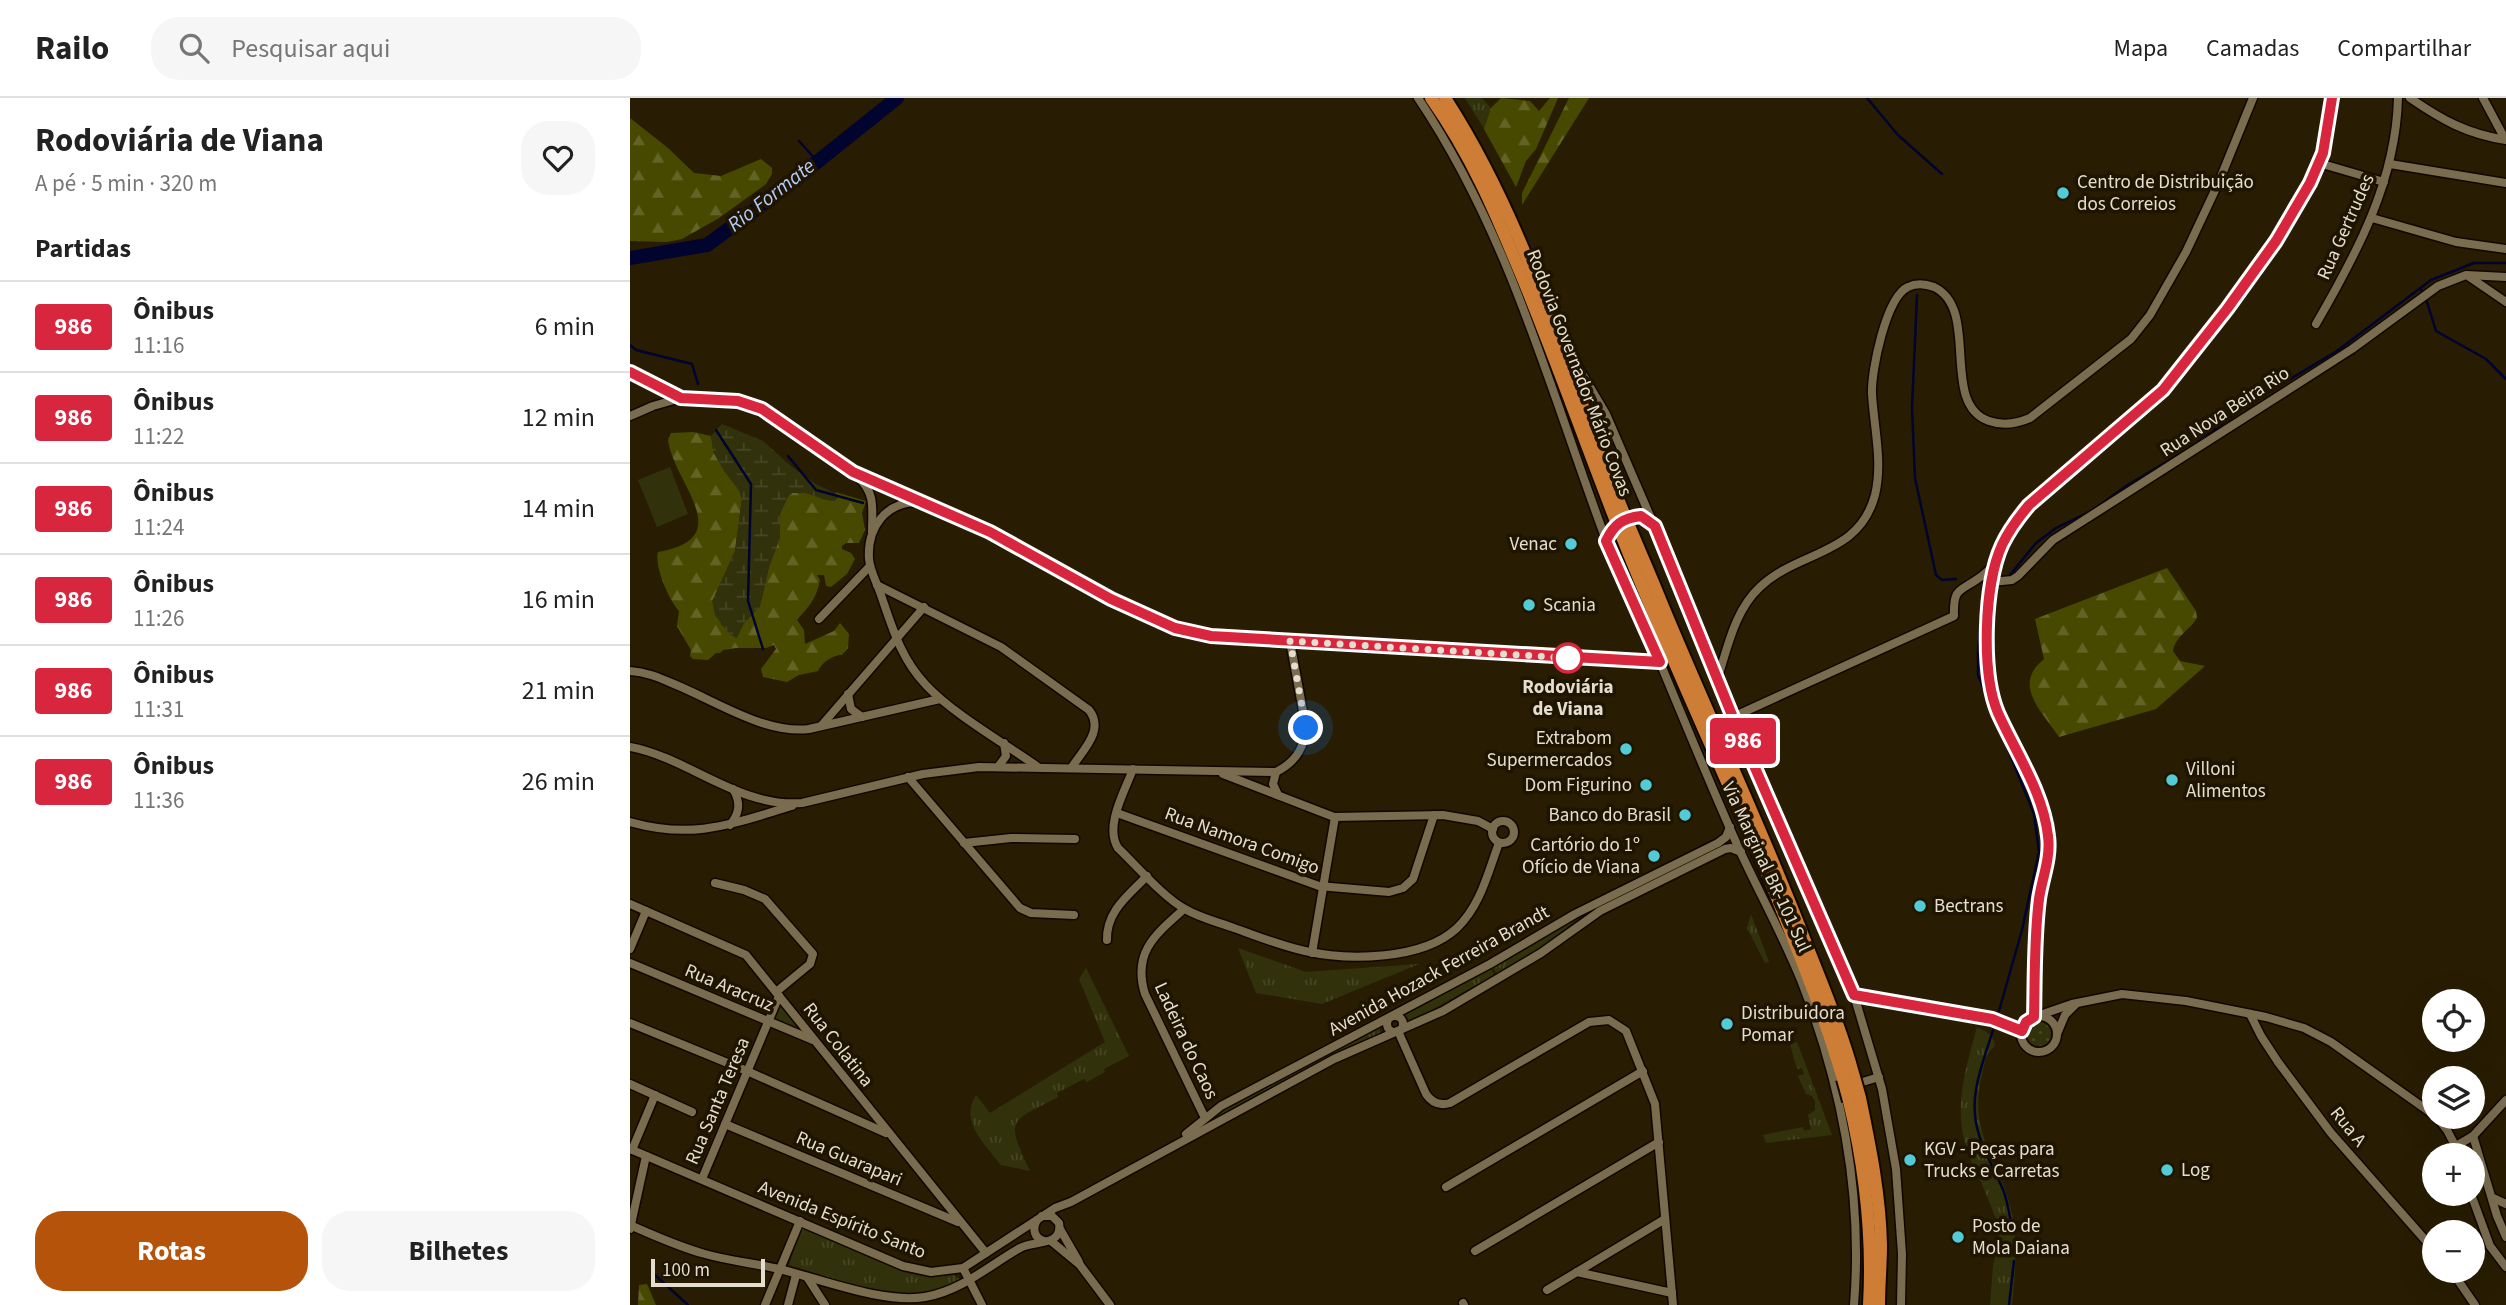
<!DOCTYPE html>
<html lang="pt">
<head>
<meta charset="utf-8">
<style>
  body { margin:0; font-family:"Source Sans 3",sans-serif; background:#f6f6f6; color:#222; height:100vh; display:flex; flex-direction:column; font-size:26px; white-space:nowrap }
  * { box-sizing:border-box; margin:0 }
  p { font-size:23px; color:#767676 }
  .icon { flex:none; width:38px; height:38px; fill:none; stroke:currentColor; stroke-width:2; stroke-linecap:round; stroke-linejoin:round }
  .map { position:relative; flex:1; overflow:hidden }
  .details { display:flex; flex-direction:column; background:#fff; width:630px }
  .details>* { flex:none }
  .badge { padding:0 14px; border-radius:5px; font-size:24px; line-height:46px }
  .buttons { position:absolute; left:1792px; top:891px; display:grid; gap:14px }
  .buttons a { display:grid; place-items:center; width:63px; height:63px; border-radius:50%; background:#fff; box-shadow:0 7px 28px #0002; font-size:35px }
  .scale { position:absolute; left:21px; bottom:18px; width:114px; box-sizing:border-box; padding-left:7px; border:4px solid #e5dece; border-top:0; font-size:19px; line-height:24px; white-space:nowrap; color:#e5dece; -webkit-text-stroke:5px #1e1400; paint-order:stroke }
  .you { position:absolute; width:35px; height:35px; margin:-18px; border:5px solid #fff; border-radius:50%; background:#1a73e8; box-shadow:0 0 0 10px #1a73e833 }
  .map>.badge { position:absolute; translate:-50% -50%; box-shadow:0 0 0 4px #fff }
  h2 { padding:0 35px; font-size:26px; line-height:63px }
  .round { display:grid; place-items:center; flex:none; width:74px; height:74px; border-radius:28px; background:#f6f6f6 }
  .summary { display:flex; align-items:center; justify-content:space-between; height:119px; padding:0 35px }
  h1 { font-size:33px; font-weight:700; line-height:52px }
  .action { display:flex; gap:14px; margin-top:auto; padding:14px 35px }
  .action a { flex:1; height:80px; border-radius:28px; background:#b45309; color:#fff; font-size:28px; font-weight:700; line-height:80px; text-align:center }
  .action a+a { background:#f6f6f6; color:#222 }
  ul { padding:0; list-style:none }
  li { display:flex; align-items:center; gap:21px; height:91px; padding:0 35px; border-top:2px solid #e0e0e0 }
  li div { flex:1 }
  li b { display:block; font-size:26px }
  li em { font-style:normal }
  li .badge { min-width:77px; font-weight:700; text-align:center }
  header { display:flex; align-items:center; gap:42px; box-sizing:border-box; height:98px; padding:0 35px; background:#fff; border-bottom:2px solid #e0e0e0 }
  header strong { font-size:33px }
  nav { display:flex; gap:38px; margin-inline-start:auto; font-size:24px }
  .search { width:490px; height:63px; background:#f6f6f6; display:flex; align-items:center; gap:18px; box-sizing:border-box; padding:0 24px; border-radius:28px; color:#767676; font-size:26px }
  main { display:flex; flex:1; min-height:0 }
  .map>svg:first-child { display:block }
</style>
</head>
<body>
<header>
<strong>Railo</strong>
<div class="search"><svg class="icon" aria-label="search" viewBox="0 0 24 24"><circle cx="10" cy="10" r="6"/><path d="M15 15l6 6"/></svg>Pesquisar aqui</div>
<nav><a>Mapa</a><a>Camadas</a><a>Compartilhar</a></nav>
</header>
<main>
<section class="details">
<div class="summary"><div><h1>Rodoviária de Viana</h1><p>A pé · 5 min · 320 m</p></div><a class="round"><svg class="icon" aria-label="heart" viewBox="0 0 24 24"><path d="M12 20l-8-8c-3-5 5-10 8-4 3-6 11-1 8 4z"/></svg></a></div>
<h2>Partidas</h2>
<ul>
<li><span class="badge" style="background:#d7263d;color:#fff">986</span><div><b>Ônibus</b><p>11:16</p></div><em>6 min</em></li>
<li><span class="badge" style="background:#d7263d;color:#fff">986</span><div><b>Ônibus</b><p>11:22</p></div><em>12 min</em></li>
<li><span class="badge" style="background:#d7263d;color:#fff">986</span><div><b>Ônibus</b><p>11:24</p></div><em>14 min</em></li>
<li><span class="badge" style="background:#d7263d;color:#fff">986</span><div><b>Ônibus</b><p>11:26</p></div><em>16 min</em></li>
<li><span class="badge" style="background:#d7263d;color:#fff">986</span><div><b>Ônibus</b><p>11:31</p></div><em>21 min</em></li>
<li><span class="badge" style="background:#d7263d;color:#fff">986</span><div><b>Ônibus</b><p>11:36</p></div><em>26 min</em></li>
</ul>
<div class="action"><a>Rotas</a><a>Bilhetes</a></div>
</section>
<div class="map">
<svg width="1876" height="1207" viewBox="0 0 1876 1207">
  <defs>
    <pattern id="grass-tufts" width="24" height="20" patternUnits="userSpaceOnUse" patternTransform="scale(1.75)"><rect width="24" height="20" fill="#31320c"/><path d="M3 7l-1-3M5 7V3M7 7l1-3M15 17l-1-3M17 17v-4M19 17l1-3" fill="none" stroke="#454623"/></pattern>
    <pattern id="forest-firs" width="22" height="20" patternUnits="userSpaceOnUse" patternTransform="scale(1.75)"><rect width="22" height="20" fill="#484900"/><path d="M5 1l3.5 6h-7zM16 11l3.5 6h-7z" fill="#626324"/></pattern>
    <pattern id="wetland-marsh" width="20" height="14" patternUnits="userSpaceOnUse" patternTransform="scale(1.75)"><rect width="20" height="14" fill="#31320c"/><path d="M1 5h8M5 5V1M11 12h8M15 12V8" fill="none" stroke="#454623"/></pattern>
    <pattern id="garden-dots" width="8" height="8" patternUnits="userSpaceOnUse" patternTransform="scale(1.75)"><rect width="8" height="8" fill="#31320c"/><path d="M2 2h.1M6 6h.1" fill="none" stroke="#454623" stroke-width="1.8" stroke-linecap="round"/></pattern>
  </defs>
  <rect width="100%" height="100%" fill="#281d02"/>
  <g fill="url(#grass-tufts)">
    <path d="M835,0H852L861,10L854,31Z"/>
    <path d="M1121,816L1139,864L1135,865L1117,830Z"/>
    <path d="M947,821L921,843L867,876L863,870Z"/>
    <path d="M608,850L676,874L789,866L692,906L626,895Z"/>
    <path d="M456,870L499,958L474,971L475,974L457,984L454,981L427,995L428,999C379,1025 375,1020 400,1073L371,1067C356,1047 329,1024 346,997L360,1015L475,944L449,881Z"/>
    <path d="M861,871L864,877L780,924L775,917Z"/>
    <path d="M149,906L170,933L143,921Z"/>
    <path d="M750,927V936L711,952L579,1023L590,1012Z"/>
    <path d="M1347,929C1357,934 1363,936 1365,948C1355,955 1355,965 1352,976C1337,1039 1371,1061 1382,1116C1388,1147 1385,1176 1382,1207H1360L1363,1168L1369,1143L1367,1123L1347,1074H1343C1342,1060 1336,1050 1333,1037C1326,999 1337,966 1347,929Z"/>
    <path d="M1167,944L1202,1037L1136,1045L1133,1037L1173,1029L1174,1033L1181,1031L1178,1017L1185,1012V1003L1182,998L1176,996L1168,978L1174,976L1172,970L1167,971L1160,946Z"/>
    <path d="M172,1127C211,1145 282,1188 323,1176L332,1183C315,1190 298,1197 280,1196C239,1196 197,1178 159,1167Z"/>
  </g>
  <g fill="url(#forest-firs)">
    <path d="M871,0L900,3L909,13L920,0H928L906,51L896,63L886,89L854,31L861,10Z"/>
    <path d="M939,0H959L892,107V95Z"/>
    <path d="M0,20L38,50L64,75L91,78L131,61L142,70V76L136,86L89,120L52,141L37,144L0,143Z"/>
    <path d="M63,334L81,338L84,354L95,374L109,392L112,401L105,453L97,471L91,526L106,540L114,525L130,508L139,469L150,439V416L158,398L162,395H176L204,403L208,399L205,394L236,403L232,415L235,432L229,445H216L212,448V451L221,455L225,461L217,476L201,489L196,488L194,477H187L190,482C186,502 179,508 167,522L174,532L175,546L204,533L210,525L219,536L218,550L212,557C203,557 192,564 188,573L169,577L157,584L133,579L131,571L146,551L144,547L136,550H106L93,552L90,555H86L78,562L63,561L60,558L61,552L47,528L49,513C39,502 24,468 28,454C109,440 44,386 38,342L41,335Z"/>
    <path d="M1537,470L1566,513L1567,520C1559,533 1546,537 1543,553L1550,563L1575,568L1526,611L1429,639C1411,612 1382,587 1414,561L1405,521Z"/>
    <path d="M17,1186L26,1207H8L9,1187Z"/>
  </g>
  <path fill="url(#wetland-marsh)" d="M92,326L133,343L162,369L186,386L208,397L204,403L195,402L176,395H162L158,399L150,416V439L139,469L130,508L114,525L107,540L99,536L85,517L82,503L105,453L112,401L109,392L95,374L83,354L81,338Z"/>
  <circle fill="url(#garden-dots)" cx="1409" cy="936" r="12"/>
  <path fill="#31320c" d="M40,369L58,416L27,429L8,382Z"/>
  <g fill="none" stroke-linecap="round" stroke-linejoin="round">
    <g stroke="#00042e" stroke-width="2.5">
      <path d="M1237,0L1268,37L1312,76"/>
      <path d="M169,43L188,64"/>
      <path d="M1791,191L1797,204L1806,233L1856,261L1876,281"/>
      <path d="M1287,197L1282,310L1285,380L1306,477L1312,482L1326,481"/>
      <path d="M0,247L6,252L62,266L68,286"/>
      <path d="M86,332L121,386L118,503L133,551"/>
      <path d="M158,358L186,392L233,405"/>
      <path d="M1380,477L1406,445L1426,430L1463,412L1496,388L1563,348L1615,308L1707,253L1801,182L1844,165H1876"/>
      <path d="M1354,480L1348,554V577L1404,716L1409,754L1392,832L1369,913"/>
      <path d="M1363,932C1355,959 1342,989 1345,1017C1347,1044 1364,1069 1374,1094C1378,1106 1380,1119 1382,1131"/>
      <path d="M25,1177L58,1207"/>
      <path d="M1379,1207L1384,1163"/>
    </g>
    <path stroke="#00042e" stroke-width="14" d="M0,160L77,147L152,92L267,0"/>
    <g stroke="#110700" stroke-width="11">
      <g id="minor">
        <path d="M788,0C879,135 920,292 976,442C992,485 1014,525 1031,567C1057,629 1082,691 1110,753C1130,796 1153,838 1171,882C1211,985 1233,1096 1224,1207"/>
        <path d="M1702,0L1693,55L1680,85L1646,143L1597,211L1533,292L1399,407L1384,425L1371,449L1362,488L1357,569L1364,603L1391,661L1415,719L1419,740L1417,763L1409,804L1404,919L1442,906L1492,896L1556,903L1636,919L1674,930L1701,944L1804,1017"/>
        <path d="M1780,0C1812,22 1837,36 1876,42"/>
        <path d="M1853,0L1875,41"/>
        <path d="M1689,65L1754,84"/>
        <path d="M1760,66L1876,85"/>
        <path d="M1742,120L1826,144L1876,151"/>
        <path d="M1838,178L1876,204"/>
        <path d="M1686,226C1727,155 1766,83 1768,0"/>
        <path d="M934,245L976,316L1061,513L1102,617L1224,897L1252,991L1266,1071L1272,1156L1271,1207"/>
        <path d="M0,274L51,300L108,303L133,311L223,374L360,434L481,501L545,530L564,536L773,550L1030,564"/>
        <path d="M0,318L23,308L51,300"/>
        <path d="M228,379C246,396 242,410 242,434"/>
        <path d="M288,404C256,404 237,429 239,461C240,473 247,485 251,497C262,529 271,561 296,587C323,616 374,645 408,669"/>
        <path d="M999,420L1011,418L1023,427"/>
        <path d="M1362,484L1382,482L1388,478L1423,442L1722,251L1808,188L1836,177L1876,179"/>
        <path d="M247,487L371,549L459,612C475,632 453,652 442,669"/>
        <path d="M189,521L240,468"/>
        <path d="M0,573C19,574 34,582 51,589C90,606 137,636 179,631L310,601"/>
        <path d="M1088,579C1098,548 1105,512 1130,489C1169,452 1229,458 1245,397C1253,364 1244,330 1242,296C1241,273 1256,199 1278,189C1286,185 1296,186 1304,189C1351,211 1309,306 1359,323C1373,328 1386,326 1400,320L1501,241L1520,217L1556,154L1588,86L1623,0"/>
        <path d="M218,596L221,611L232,619"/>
        <path d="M1103,619L1324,518C1323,489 1330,494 1349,480C1355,476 1361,470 1366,465"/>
        <path d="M191,628L294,509"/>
        <path d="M0,649C59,660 109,710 172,705L293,676L349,669L646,674C666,664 677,647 675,624L660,543"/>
        <path d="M368,669L376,658L374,645"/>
        <path d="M503,671C495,693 474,728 488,750C507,768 533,799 555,811C570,820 588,824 604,830C627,838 651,848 675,853C719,863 793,862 827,830C851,807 858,774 869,745"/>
        <path d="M646,674L643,686L648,697"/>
        <path d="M593,676L704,719L813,717L848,723L863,731"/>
        <path d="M278,679L390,810L401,815L444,817"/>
        <path d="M487,715L689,788L759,794L773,790L783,781L804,717"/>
        <circle cx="873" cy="734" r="11"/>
        <path d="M0,724C64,742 101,726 162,708"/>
        <path d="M100,727C110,715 111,704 103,691"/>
        <path d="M334,745L381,740L445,741"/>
        <path d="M85,785L114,792L135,801L183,856L180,866L146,894"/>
        <path d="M0,806L116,857L356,1155"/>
        <path d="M554,811C526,836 502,854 515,896L575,1020"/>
        <path d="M477,842C476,813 499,797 517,778"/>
        <path d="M0,851L16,813"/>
        <path d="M682,855L705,719"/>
        <path d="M0,865L183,942"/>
        <path d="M1224,897L1362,921L1392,933"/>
        <path d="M1620,916L1631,938L1648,964L1701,1035L1804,1152"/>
        <circle cx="765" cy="926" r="8"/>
        <circle cx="1409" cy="936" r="18"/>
        <path d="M0,925L117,973L256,1035"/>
        <path d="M768,933L796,996C802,1005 810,1008 820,1005L959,924L979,922L996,933L1025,1006L1043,1207"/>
        <path d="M1427,936L1435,917L1446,906"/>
        <path d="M0,986L62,1014"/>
        <path d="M1223,987L1249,979"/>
        <path d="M1806,1018L1817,1032L1830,1057"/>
        <path d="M95,1026L328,1124"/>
        <path d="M556,1036L591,1008L860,866L945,816L1088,745L1096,739L1100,729"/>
        <path d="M1843,1038L1867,1118L1876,1139"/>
        <path d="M1826,1048L1843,1038L1876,1002"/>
        <path d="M0,1051L273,1168L301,1174L333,1170L425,1110L441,1104L704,961L813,913L911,855L970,813L1095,751L1101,750L1111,754"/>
        <path d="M2,1052L25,997"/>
        <path d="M72,1081L149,898"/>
        <path d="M816,1089L1013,973"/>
        <path d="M1841,1096L1860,1148L1876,1169"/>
        <path d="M1863,1100L1876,1106"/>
        <path d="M407,1122C402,1131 404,1140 414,1143"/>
        <path d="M0,1127C25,1138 49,1149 75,1156C99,1163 124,1165 149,1171C191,1181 253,1206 295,1199C331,1193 360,1167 390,1150C404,1142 433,1149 429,1125L422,1118H412"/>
        <path d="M0,1131L16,1058"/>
        <path d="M430,1131L449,1164"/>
        <path d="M421,1143L450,1167L480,1207"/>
        <path d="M845,1153L1029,1044"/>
        <path d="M333,1170L352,1207"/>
        <path d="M1821,1172L1845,1207"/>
        <path d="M947,1174L1042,1195"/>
        <path d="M177,1179L195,1207"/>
        <path d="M917,1192L1035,1121"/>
        <path d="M833,1205L834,1207"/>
        <path d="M135,1207L170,1123"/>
        <path d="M158,1207L166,1177"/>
      </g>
    </g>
    <g stroke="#110700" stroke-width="16">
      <g id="highway">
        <path d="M801,0C842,58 866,116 893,181C926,262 955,344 987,426C1036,552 1095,675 1147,800C1171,860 1195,919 1213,981"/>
        <path d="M815,0C891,117 930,251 980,381C994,417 1010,453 1025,489C1074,610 1131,727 1177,848C1194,891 1212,934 1224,979"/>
        <path d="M1230,1000C1240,1048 1250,1097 1251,1147C1251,1167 1249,1187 1249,1207"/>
        <path d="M1219,1003C1235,1070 1243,1138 1239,1207"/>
      </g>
    </g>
    <use href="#minor" stroke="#796c4f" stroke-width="8"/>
    <use href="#highway" stroke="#cd7d36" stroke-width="12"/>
    <g stroke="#110700" stroke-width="16" stroke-linecap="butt">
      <g id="highway-bridge">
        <path d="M1224,979L1230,1000"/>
        <path d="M1213,981L1219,1003"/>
      </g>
    </g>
    <use href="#highway-bridge" stroke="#cd7d36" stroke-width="12"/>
  </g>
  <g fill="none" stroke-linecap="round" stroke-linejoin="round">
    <g stroke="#fff" stroke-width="16">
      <path id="line" d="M0,274L51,300L108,303L132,311L223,374L360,434L481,501L545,530L581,538L1030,564L976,443C984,426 993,420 1011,418L1025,428L1102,617L1224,897L1362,921L1392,933L1396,924L1404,919C1405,880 1404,840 1409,801C1412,780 1421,760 1418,738C1413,694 1386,655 1368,615C1351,575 1354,486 1372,447C1379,432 1388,420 1399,407L1533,292L1597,211L1646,143L1680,85L1693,55L1702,0"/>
    </g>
    <use href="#line" stroke="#d7263d" stroke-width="10"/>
    <path stroke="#e5dece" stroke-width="7" stroke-dasharray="0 12.6" d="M676,630L660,543L938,560"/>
  </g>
  <g fill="#52cbd7" stroke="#1e1400" stroke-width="2.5">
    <circle cx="1433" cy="95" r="7"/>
    <circle cx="941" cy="446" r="7"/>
    <circle cx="899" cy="507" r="7"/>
    <circle cx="996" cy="651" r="7"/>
    <circle cx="1542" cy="682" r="7"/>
    <circle cx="1016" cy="687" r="7"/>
    <circle cx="1055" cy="717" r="7"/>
    <circle cx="1024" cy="758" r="7"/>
    <circle cx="1290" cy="808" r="7"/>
    <circle cx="1097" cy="926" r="7"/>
    <circle cx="1280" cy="1062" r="7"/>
    <circle cx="1537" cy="1072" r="7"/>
    <circle cx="1328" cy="1139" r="7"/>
  </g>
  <circle fill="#fff" stroke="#d7263d" stroke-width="3.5" cx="938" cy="560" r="14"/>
  <g text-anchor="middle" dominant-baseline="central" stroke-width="7" stroke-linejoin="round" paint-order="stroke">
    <g font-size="19" fill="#e5dece" stroke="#1e1400" text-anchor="start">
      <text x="1447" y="84">Centro de Distribuição<tspan x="1447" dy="22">dos Correios</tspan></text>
      <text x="927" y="446" text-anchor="end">Venac</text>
      <text x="913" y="507">Scania</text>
      <text x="982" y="640" text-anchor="end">Extrabom<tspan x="982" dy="22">Supermercados</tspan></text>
      <text x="1556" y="671">Villoni<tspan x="1556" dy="22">Alimentos</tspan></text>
      <text x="1002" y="687" text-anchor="end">Dom Figurino</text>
      <text x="1041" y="717" text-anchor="end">Banco do Brasil</text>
      <text x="1010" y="747" text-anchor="end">Cartório do 1º<tspan x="1010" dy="22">Ofício de Viana</tspan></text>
      <text x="1304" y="808">Bectrans</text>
      <text x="1111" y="915">Distribuidora<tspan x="1111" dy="22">Pomar</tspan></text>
      <text x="1294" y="1051">KGV - Peças para<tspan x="1294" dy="22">Trucks e Carretas</tspan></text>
      <text x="1551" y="1072">Log</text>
      <text x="1342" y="1128">Posto de<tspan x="1342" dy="22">Mola Daiana</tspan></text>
    </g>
    <g font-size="19" fill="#e5dece" stroke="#1e1400">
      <text transform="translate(1716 129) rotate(-66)">Rua Gertrudes</text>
      <text transform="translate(949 275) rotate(69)">Rodovia Governador Mário Covas</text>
      <text transform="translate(1595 314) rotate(-33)">Rua Nova Beira Rio</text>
      <text transform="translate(612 743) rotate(20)">Rua Namora Comigo</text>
      <text transform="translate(1136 769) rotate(65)">Via Marginal BR-101 Sul</text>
      <text transform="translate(809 873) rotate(-29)">Avenida Hozack Ferreira Brandt</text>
      <text transform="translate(99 890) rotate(23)">Rua Aracruz</text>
      <text transform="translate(556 943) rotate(65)">Ladeira do Caos</text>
      <text transform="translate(208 947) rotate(52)">Rua Colatina</text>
      <text transform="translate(88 1003) rotate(-67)">Rua Santa Teresa</text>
      <text transform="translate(1718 1029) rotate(51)">Rua A</text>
      <text transform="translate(219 1061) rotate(23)">Rua Guarapari</text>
      <text transform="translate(212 1122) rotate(22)">Avenida Espírito Santo</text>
    </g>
    <g font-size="19" font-weight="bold" fill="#e5dece" stroke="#1e1400">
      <text x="938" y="589">Rodoviária<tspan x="938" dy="22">de Viana</tspan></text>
    </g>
    <g font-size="21" font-style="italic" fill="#b3cdfb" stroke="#1e1400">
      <text transform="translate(141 97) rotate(-38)">Rio Formate</text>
    </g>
  </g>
</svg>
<div class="buttons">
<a><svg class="icon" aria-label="locate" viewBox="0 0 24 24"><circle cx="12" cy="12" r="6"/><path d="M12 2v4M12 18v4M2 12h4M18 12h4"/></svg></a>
<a><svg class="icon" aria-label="layers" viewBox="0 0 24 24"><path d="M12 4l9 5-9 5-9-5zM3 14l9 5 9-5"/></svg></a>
<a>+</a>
<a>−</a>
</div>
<div class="scale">100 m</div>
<div class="you" style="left:676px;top:630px"></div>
<b class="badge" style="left:1113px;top:643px;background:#d7263d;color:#fff">986</b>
</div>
</main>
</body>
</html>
